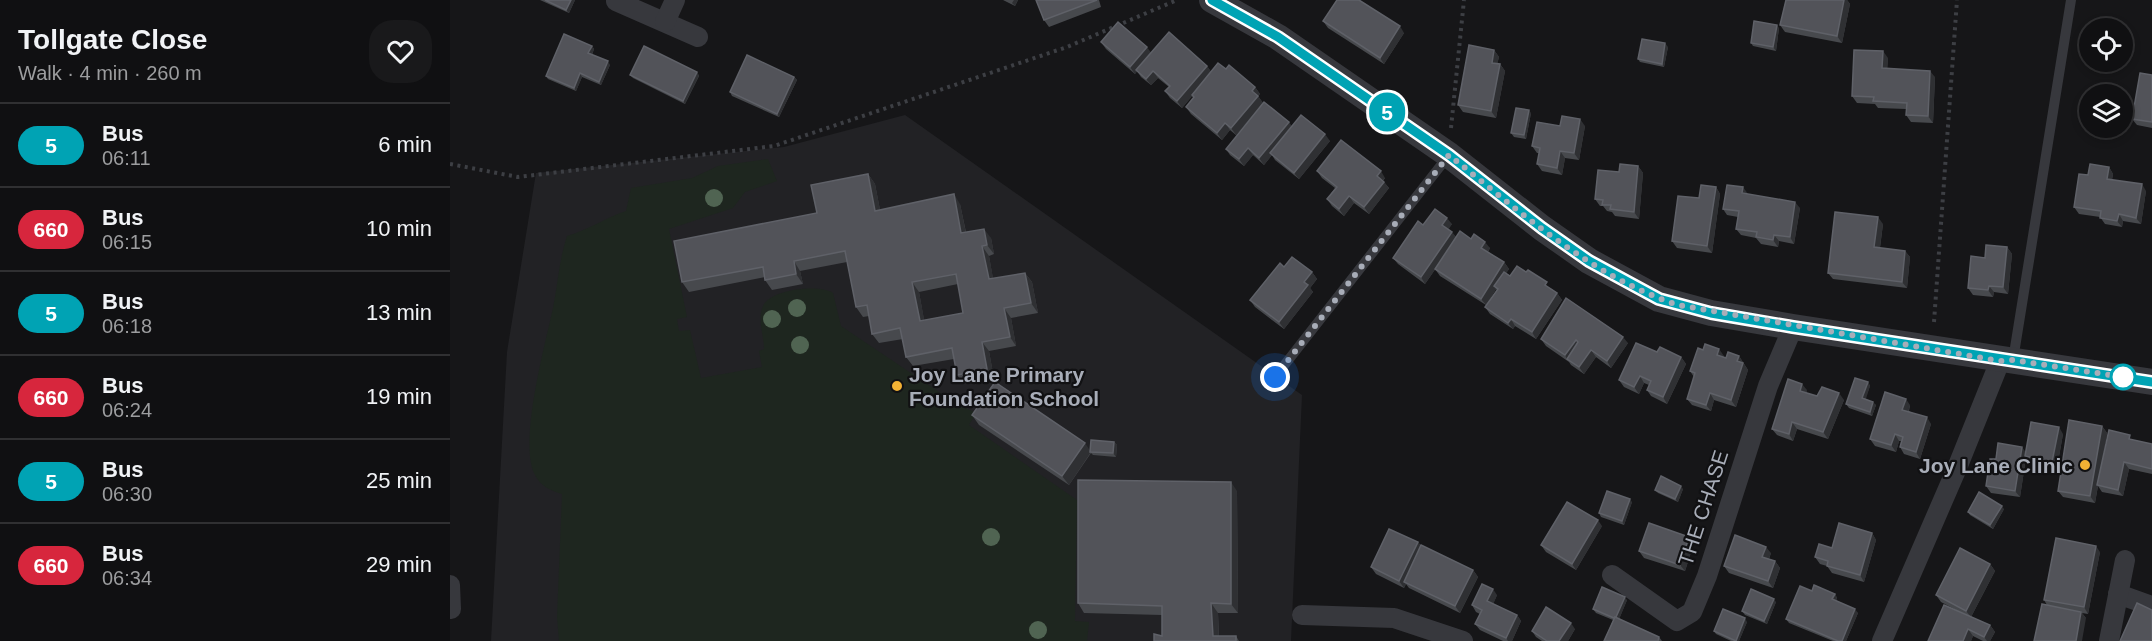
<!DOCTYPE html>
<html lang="en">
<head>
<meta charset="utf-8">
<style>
  body { margin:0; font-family:Arial,sans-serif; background:#19191b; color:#f1f3f6; height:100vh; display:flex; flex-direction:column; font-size:22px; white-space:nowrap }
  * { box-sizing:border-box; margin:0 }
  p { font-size:20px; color:#9c9d9f }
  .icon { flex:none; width:33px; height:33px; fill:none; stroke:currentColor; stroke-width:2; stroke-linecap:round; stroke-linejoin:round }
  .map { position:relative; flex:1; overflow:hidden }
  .sheet { display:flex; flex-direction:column; background:#101012; width:450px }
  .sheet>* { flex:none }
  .badge { padding:0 12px; border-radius:20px; font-size:21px; line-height:39px }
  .fabs { position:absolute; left:1629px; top:18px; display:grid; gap:12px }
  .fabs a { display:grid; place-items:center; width:54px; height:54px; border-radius:50%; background:#101012; box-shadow:0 3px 9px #0003,0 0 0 2px #303032; font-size:30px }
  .you { position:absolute; width:30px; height:30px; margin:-15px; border:4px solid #fff; border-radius:50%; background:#1a73e8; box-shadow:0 0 0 9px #1a73e833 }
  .map>.badge { position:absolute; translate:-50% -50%; box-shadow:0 0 0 3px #fff }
  .round { display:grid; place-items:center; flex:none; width:63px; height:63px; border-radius:24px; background:#19191b }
  .headline { display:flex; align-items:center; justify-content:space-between; height:102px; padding:0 18px }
  h1 { font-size:28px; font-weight:700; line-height:45px }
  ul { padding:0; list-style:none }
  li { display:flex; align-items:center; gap:18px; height:84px; padding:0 18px; border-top:2px solid #303032 }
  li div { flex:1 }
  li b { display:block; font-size:22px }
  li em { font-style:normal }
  li .badge { min-width:66px; font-weight:700; text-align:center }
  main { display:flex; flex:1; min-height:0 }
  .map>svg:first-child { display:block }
</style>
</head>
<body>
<main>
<section class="sheet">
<div class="headline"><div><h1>Tollgate Close</h1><p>Walk · 4 min · 260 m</p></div><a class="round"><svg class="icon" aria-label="heart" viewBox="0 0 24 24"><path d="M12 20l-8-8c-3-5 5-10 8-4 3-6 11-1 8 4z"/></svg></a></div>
<ul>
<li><span class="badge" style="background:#00a3b4;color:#fff">5</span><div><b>Bus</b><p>06:11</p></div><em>6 min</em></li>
<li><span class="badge" style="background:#d7263d;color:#fff">660</span><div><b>Bus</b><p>06:15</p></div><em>10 min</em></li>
<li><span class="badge" style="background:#00a3b4;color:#fff">5</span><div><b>Bus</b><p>06:18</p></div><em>13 min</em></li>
<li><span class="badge" style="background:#d7263d;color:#fff">660</span><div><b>Bus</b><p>06:24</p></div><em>19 min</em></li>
<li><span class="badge" style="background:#00a3b4;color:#fff">5</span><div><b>Bus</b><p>06:30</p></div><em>25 min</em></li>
<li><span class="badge" style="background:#d7263d;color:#fff">660</span><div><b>Bus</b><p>06:34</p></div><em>29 min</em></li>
</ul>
</section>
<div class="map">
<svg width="1702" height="641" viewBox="0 0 1702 641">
  <rect width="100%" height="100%" fill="#161618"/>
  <path fill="#222225" d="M455,115L852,395L841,641H41L57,352L86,173L334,147Z"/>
  <path fill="#1e261f" d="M318,159L327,181L295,192L283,208L219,229L237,317L227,319L229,331L240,330L251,378L312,367L309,351L314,349C314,336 307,319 313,306C321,289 369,284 383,293L391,326L504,402L526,413L519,425L627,500L625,621L639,622L637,641H109L107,617L112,494C99,490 90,486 84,473C69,440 95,345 103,308C108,283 109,260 117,236C138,230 155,218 176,211L181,188L242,178L268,166Z"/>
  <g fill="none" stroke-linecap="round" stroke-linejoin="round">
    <g stroke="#3d3f44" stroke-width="4" stroke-dasharray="3 4.5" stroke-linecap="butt">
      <path d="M1001,128L1014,0"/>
      <path d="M0,164L68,177L324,146L617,47L727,0"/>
      <path d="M1484,322L1507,0"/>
    </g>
    <g stroke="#37383d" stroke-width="10">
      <path d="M1563,360L1621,0"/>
      <path d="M825,377L999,155"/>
    </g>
    <g stroke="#37383d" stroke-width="20">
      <path d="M166,1L248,37"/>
      <path d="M215,22L225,0"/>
      <path d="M1162,575L1227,621L1242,612L1257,576L1318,386L1343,327"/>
      <path d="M0,585L1,609"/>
      <path d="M1668,594L1702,606"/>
      <path d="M852,615L944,618L1013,641"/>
      <path d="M1432,641L1507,468L1550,361"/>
      <path d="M1659,641L1675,560"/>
    </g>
    <path stroke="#37383d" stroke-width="26" d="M762,0L828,37L999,155L1092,228L1139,261L1209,299L1261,313L1343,327L1702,382"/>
  </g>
  <g fill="#506452">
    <circle cx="264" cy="198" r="9"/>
    <circle cx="347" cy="308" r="9"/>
    <circle cx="322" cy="319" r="9"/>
    <circle cx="350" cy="345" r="9"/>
    <circle cx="541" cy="537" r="9"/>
    <circle cx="588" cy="630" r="9"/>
  </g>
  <g fill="#47494d" fill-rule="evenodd">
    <path d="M90,0H125L119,13Z"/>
    <path d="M553,0H568L565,6Z"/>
    <path d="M586,0H649L651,7L599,27L594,20Z"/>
    <path d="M1336,0H1397L1400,4L1392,43L1335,32L1330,25Z"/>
    <path d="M873,21L954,33L934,64L878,28Z"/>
    <path d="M1329,28L1326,51L1303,46L1301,43Z"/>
    <path d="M651,42L757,66L761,72L776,69L805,87L810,94L808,96L813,103L786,135L780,130L772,140L741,114L736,107L744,98L742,96L732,108L720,98L715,91L719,87L708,78L701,85L691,77L687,71L685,74L656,49Z"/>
    <path d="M142,46L144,49L142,55L160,65L151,85L132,77L126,91L98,79L96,76Z"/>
    <path d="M1218,47L1214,67L1190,62L1188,59Z"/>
    <path d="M1044,50L1049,57L1047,64H1050L1055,71L1046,118L1013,112L1008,105Z"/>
    <path d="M1438,58L1437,69L1485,77L1483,123L1461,122L1456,115V109L1428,108L1425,104L1407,103L1402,96Z"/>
    <path d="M247,72L249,76L235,104L183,78L180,75Z"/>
    <path d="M1702,75V128L1687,125L1682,119Z"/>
    <path d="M344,77L347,80L329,117L282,96L280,92Z"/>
    <path d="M1081,113L1076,139L1064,137L1061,133Z"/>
    <path d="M842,126L880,141L849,179L825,160L822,155L814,165L803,155L794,166L780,155L776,149Z"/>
    <path d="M1110,126H1135L1129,160L1115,158L1112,175L1092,171L1087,164L1089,153H1087L1082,146Z"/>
    <path d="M1188,166L1193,173L1189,219L1165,216L1162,212L1157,211L1153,206H1150L1145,199L1169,172Z"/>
    <path d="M1659,167L1663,174L1662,180L1696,191L1691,224L1673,221L1672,227L1655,224L1650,217L1629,214L1624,207L1638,175Z"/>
    <path d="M867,171L935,178L933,181L939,188L919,214L904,203L894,216L882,206L877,199L885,188L872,178Z"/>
    <path d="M418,174L425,184L430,210L510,204L516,232L541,238L544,254L539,256L543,279L575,273L582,282L588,313L561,318L566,346L539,351L544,379L514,384L507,375L504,359L463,366L456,357L453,339L429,343L422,334L419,316L413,317L406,307L397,262L350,271L353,284L322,290L315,280V277L239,292L232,282L367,213ZM508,284L513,313L474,320L469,292Z"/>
    <path d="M1266,187L1270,194L1262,253L1227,248L1222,241L1249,198Z"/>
    <path d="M1298,194L1350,208L1344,244L1329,241L1328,247L1311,244L1306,238L1291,235L1286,229L1288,217L1277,215L1273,209Z"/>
    <path d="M1002,224L998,229L1006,237L1021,239L1040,248L1038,252L1054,262L1059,269L1056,273L1060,276L1102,289L1107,293L1112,300L1086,339L1065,326L1063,329L1040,314L1035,307L1047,290L1046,289L1036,305L990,276L985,269L986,268L975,284L948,264L943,258L973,225Z"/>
    <path d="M1433,224L1430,248L1455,251L1460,257L1457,288L1383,279L1378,273Z"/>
    <path d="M1557,247L1562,254L1558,294L1544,292L1543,297L1523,295L1518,288L1535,258Z"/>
    <path d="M834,267L862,272L867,279L860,288L863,292L834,329L805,307L800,300Z"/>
    <path d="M1091,339L1178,343L1161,368L1146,357L1134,374L1121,365L1119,362L1096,346Z"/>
    <path d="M1207,352L1231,357L1236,364L1217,404L1201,396L1197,390L1199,385L1194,383L1189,394L1174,387L1169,380Z"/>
    <path d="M1274,356L1273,357L1276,358L1289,356L1298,370L1286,407L1264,400L1261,411L1242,405L1237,399L1244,377L1240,371Z"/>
    <path d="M1418,382L1420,386L1415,399L1426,405L1422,416L1399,408L1396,404Z"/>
    <path d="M1357,390L1356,393L1367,396L1394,400L1378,439L1347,429L1343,441L1327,435L1322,429Z"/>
    <path d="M1460,405L1459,411L1481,424L1470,459L1454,454L1450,447L1451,441H1449L1446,452L1425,446L1420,439Z"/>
    <path d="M522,415L640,451L664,442L667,445L666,457L643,455L641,453L619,485L529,425Z"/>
    <path d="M1652,426L1657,433L1650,471L1684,440L1702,444V474L1679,469L1673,496L1652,492L1648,486L1645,503L1613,497L1608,491Z"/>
    <path d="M1613,434L1607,468L1580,463L1576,458L1570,497L1541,493L1536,486L1546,459L1576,452Z"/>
    <path d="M1233,489L1228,502L1208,493L1205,490Z"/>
    <path d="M787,491L788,613H768L769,636H786L789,641H704L712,636V615L634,613L628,603Z"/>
    <path d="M1182,502L1174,525L1151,517L1149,513Z"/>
    <path d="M1554,509L1543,529L1520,515L1518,512Z"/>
    <path d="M1152,526L1126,570L1096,552L1091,545Z"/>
    <path d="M1422,533L1426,540L1414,582L1382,573L1377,566L1370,564L1365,557L1382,548Z"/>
    <path d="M968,542L971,546L1023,570L1028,577L1010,613L959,588L956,584L954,588L926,574L921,567Z"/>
    <path d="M1244,543L1235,571L1194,558L1189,551Z"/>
    <path d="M1650,552L1638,614L1632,613L1636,618L1597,605L1594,600Z"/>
    <path d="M1321,553L1319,559L1325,561L1330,568L1323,588L1279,573L1274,566Z"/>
    <path d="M1540,564L1545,571L1521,617L1540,625L1545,632L1540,641H1533L1523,636L1521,641H1478L1508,611L1491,602L1486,595Z"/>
    <path d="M1362,591L1385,594L1387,598L1386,601L1408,613L1396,641H1383L1339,623L1336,619Z"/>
    <path d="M1047,595L1043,604L1067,615L1071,621L1062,641H1053L1030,630L1025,624L1030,614L1026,612L1022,605Z"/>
    <path d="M1177,600L1169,619L1209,637L1212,641H1154L1163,620L1146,613L1143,609Z"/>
    <path d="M1326,602L1317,624L1295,615L1292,611Z"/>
    <path d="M1297,622L1289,641H1281L1266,634L1264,631Z"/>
    <path d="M1125,629L1118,641H1092L1086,637L1082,631Z"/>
  </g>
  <g fill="#2f3033">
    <path d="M121,0H125L119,13L116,10Z"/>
    <path d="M564,0H568L565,6L562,3Z"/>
    <path d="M1394,0H1397L1400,4L1392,43L1387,36Z"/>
    <path d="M1327,25L1329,28L1326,51L1323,47Z"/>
    <path d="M950,26L954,33L934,64L930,58Z"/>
    <path d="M1215,43L1218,47L1214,67L1212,64Z"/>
    <path d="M142,46L144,49L141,57L138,53Z"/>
    <path d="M697,47L702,54L685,74L680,67Z"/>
    <path d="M1044,50L1049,57L1046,70L1042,63Z"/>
    <path d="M1433,51L1438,58L1437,75L1432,68Z"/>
    <path d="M158,61L160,65L151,85L149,82Z"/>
    <path d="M1050,64L1055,71L1046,118L1041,111Z"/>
    <path d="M757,66L762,73L732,108L727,101Z"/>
    <path d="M703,71L708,78L701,85L696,79Z"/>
    <path d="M1480,71L1485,77L1483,123L1478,116Z"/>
    <path d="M247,72L249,76L235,104L233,101Z"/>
    <path d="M130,73L132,77L126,91L124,88Z"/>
    <path d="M344,77L347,80L329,117L327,114Z"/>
    <path d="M805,87L810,94L808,96L813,103L786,135L781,128L802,91Z"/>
    <path d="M1079,110L1081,113L1076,139L1074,135Z"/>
    <path d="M1130,119L1135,126L1129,160L1124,153Z"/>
    <path d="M839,122L844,129L820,153L822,155L814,165L809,158Z"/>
    <path d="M775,123L780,130L772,140L767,133Z"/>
    <path d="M875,134L880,141L849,179L844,173Z"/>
    <path d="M798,148L803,155L794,166L789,159Z"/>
    <path d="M1110,151L1115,158L1112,175L1107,168Z"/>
    <path d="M1188,166L1193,173L1189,219L1184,212Z"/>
    <path d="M1659,167L1663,174L1661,185L1657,179Z"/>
    <path d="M931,171L935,178L931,182L927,176Z"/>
    <path d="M418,174L425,184L432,220L425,211Z"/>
    <path d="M934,182L939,188L919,214L914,207Z"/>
    <path d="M1692,184L1696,191L1691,224L1686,218Z"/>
    <path d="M1266,187L1270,194L1262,253L1257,246Z"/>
    <path d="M1293,187L1298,194L1292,193Z"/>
    <path d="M504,194L510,204L518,243L511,233Z"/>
    <path d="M899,196L904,203L894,216L889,209Z"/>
    <path d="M1345,202L1350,208L1344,244L1340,237Z"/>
    <path d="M1669,214L1673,221L1672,227L1667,221Z"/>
    <path d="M1428,217L1433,224L1429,254L1424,247Z"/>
    <path d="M997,218L1002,224L997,232L992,225Z"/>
    <path d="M534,229L541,238L544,254L537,245Z"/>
    <path d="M1002,232L1007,238L975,284L971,277Z"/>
    <path d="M1324,235L1329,241L1328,247L1323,240Z"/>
    <path d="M1035,242L1040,248L1036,255L1031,248Z"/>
    <path d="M532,246L539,256L545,289L539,279Z"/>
    <path d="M1557,247L1562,254L1558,294L1553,287Z"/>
    <path d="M1455,251L1460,257L1457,288L1452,282Z"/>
    <path d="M344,261L350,271L353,284L346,274Z"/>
    <path d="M1054,262L1059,269L1047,288L1044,286L1046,289L1036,305L1031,299Z"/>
    <path d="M862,272L867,279L860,288L863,292L834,329L829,322L854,282Z"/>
    <path d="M575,273L582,282L588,313L581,303Z"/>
    <path d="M462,282L469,292L476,330L470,321Z"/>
    <path d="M1539,286L1544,292L1543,297L1538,290Z"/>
    <path d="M1107,293L1112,300L1086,339L1082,332Z"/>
    <path d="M554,308L561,318L566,346L560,337Z"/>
    <path d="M1061,319L1065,326L1063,329L1058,323Z"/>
    <path d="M1173,337L1178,343L1161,368L1157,361Z"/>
    <path d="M1126,340L1131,347L1117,359L1115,355Z"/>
    <path d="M532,342L539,351L544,379L537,369Z"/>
    <path d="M1269,349L1274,356L1272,362L1267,355Z"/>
    <path d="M1141,350L1146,357L1134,374L1129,367Z"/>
    <path d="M1289,356L1298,370L1286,407L1281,400Z"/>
    <path d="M1231,357L1236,364L1217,404L1213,397Z"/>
    <path d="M1190,376L1194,383L1189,394L1184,387Z"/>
    <path d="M1418,382L1420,386L1415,402L1412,398Z"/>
    <path d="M1352,384L1357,390L1354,397L1350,391Z"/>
    <path d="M1260,393L1264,400L1261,411L1256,405Z"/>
    <path d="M1389,393L1394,400L1378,439L1373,432Z"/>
    <path d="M1456,399L1460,405L1457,416L1452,410Z"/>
    <path d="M1423,402L1426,405L1422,416L1420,412Z"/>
    <path d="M1477,417L1481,424L1470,459L1466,452Z"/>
    <path d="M1342,422L1347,429L1343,441L1339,434Z"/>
    <path d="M1652,426L1657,433L1645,503L1640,496Z"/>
    <path d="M1609,427L1613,434L1607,468L1602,462Z"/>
    <path d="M1445,434L1449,441L1446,452L1441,445Z"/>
    <path d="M664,442L667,445L666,457L663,453Z"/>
    <path d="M635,443L641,452L619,485L612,476Z"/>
    <path d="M1572,447L1577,454L1575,456L1576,458L1570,497L1565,491Z"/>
    <path d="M1674,462L1679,469L1673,496L1668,490Z"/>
    <path d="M781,482L787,491L788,613L781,604Z"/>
    <path d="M1231,486L1233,489L1228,502L1225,499Z"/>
    <path d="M1180,499L1182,502L1174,525L1172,521Z"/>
    <path d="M1552,506L1554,509L1543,529L1540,525Z"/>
    <path d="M1148,520L1152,526L1126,570L1122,564Z"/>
    <path d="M1422,533L1426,540L1414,582L1410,575Z"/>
    <path d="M1239,537L1244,543L1235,571L1230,565Z"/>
    <path d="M968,542L973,549L954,582L956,584L954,588L949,581Z"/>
    <path d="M1646,546L1650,552L1638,614L1634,607Z"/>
    <path d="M1316,547L1321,553L1317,564L1312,557Z"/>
    <path d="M1325,561L1330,568L1323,588L1318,581Z"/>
    <path d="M1540,564L1545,571L1521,617L1516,611Z"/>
    <path d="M1023,570L1028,577L1010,613L1005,606Z"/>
    <path d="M1043,589L1047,595L1042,607L1037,601Z"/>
    <path d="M1385,594L1387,598L1385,603L1382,599Z"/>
    <path d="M1175,597L1177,600L1168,622L1165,618Z"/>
    <path d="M1324,599L1326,602L1317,624L1314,621Z"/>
    <path d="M761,603L768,613L769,641L763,636Z"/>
    <path d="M1405,609L1408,613L1396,641H1392Z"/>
    <path d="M1631,612L1636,618L1632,641H1626Z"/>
    <path d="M1067,615L1071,621L1062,641H1058L1056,638Z"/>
    <path d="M1295,618L1297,622L1289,641H1286Z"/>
    <path d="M1121,623L1125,629L1118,641H1109Z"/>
    <path d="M1540,625L1545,632L1540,641H1537L1534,637Z"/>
    <path d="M1518,629L1523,636L1521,641H1513Z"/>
  </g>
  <g fill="#525359" stroke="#5f6168" stroke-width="1.5" fill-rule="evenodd">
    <path d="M95,0H121L116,10Z"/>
    <path d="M586,0H647L594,20Z"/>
    <path d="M887,0H909L950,26L930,58L873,21Z"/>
    <path d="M1336,0H1394L1387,36L1330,25Z"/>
    <path d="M1304,21L1327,25L1323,47L1301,43Z"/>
    <path d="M668,22L697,47L680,67L651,42Z"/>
    <path d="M719,32L757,66L727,101L715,91L720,86L703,71L696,79L686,70Z"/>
    <path d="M114,34L142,46L138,53L158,61L149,82L130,73L124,88L96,76Z"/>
    <path d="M1192,39L1215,43L1212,64L1188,59Z"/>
    <path d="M1019,45L1044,50L1042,63L1050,64L1041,111L1008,105Z"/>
    <path d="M194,46L247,72L233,101L180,75Z"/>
    <path d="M1404,50L1433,51L1432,68L1480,71L1478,116L1456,115L1457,103L1423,101L1424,97L1402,96Z"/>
    <path d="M297,55L344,77L327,114L280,92Z"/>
    <path d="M768,63L776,69L779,65L805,87L802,91L808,96L781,128L775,123L767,133L736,107L744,97L742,95Z"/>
    <path d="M1690,73L1702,75V122L1682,119Z"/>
    <path d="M814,102L839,122L809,158L798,148L789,159L776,149Z"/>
    <path d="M1066,108L1079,110L1074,135L1061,133Z"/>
    <path d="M851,115L875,134L844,173L820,153Z"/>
    <path d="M1112,116L1130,119L1124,153L1110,151L1107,168L1087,164L1090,148L1082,146L1087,122L1110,126Z"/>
    <path d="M891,140L931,171L927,176L934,182L914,207L899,196L889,209L877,199L887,187L867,171Z"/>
    <path d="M1170,164L1188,166L1184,212L1160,209L1161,205H1152L1153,200L1145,199L1148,170L1169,172Z"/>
    <path d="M1640,164L1659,167L1657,179L1692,184L1686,218L1669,214L1667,221L1650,218L1651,211L1624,207L1629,174L1638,175Z"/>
    <path d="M418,174L425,211L504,194L511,233L534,229L537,245L532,246L539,279L575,273L581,303L554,308L560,337L532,342L537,369L507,375L502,348L456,357L450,328L422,334L417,305L406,307L395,251L344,261L346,274L315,280L313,267L232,282L224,241L367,213L361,185ZM506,274L513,313L470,321L462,282Z"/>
    <path d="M1251,185L1266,187L1257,246L1222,241L1228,196L1249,198Z"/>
    <path d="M1277,185L1293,187L1292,193L1345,202L1340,237L1324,235L1323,240L1306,237L1307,232L1286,229L1289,211L1273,209Z"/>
    <path d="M985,209L997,218L992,225L1002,232L971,277L943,258L968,221L973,225Z"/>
    <path d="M1385,212L1428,217L1424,247L1455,251L1452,282L1378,273Z"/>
    <path d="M1010,231L1021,239L1024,234L1035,242L1031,248L1054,262L1031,299L985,269Z"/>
    <path d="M1536,245L1557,247L1553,287L1539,286L1538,290L1518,288L1521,256L1535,258Z"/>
    <path d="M842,257L862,272L854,282L858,285L829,322L800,300L830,263L834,267Z"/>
    <path d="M1067,266L1076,272L1078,270L1097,282L1095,285L1107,293L1082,332L1061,319L1058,323L1035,307L1048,289L1044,286L1054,272L1060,276Z"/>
    <path d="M1116,298L1173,337L1157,361L1141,350L1129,367L1117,359L1128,342L1126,340L1115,355L1091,339Z"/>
    <path d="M1186,343L1207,352L1210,347L1231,357L1213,397L1197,390L1201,381L1190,376L1184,387L1169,380Z"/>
    <path d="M1255,344L1269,349L1267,355L1276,358L1278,352L1289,356L1287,361L1293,363L1281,400L1260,393L1256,405L1237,399L1245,373L1240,371L1248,348L1253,350Z"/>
    <path d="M1405,378L1418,382L1412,398L1423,402L1420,412L1396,404Z"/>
    <path d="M1338,379L1352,384L1350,391L1367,396L1372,387L1389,393L1373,432L1342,422L1339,434L1322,429Z"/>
    <path d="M545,382L635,443L612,476L522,415Z"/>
    <path d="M1435,392L1456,399L1452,410L1477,417L1466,452L1450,447L1453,437L1445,434L1441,445L1420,439Z"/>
    <path d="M1619,420L1652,426L1640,496L1608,491Z"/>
    <path d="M1581,422L1609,427L1602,462L1575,456Z"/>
    <path d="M1659,430L1680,435L1679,439L1702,444V469L1674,462L1668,490L1647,485Z"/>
    <path d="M641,440L664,442L663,453L640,452Z"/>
    <path d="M1548,443L1572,447L1565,491L1536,486L1540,459H1546Z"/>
    <path d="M1211,476L1231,486L1225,499L1205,490Z"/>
    <path d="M628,480L781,482V604L761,603L763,636H786V641H704V634L712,636V606L628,603Z"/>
    <path d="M1157,491L1180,499L1172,521L1149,513Z"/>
    <path d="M1529,492L1552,506L1540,525L1518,512Z"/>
    <path d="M1117,502L1148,520L1122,564L1091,545Z"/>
    <path d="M1199,523L1239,537L1230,565L1189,551Z"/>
    <path d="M1389,523L1422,533L1410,575L1377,566L1378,561L1365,557L1369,544L1382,548Z"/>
    <path d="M939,529L968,542L949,581L921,567Z"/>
    <path d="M1285,535L1316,547L1312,557L1325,561L1318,581L1274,566Z"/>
    <path d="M1606,538L1646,546L1634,607L1594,600Z"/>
    <path d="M971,545L1023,570L1005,606L954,582Z"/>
    <path d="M1510,548L1540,564L1516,611L1486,595Z"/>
    <path d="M1032,584L1043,589L1037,601L1067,615L1056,638L1025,624L1032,610L1022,605Z"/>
    <path d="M1364,585L1385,594L1382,599L1405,609L1392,641H1388L1336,619L1350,586L1362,591Z"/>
    <path d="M1152,587L1175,597L1166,617H1165L1164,618L1143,609Z"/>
    <path d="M1301,589L1324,599L1314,621L1292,611Z"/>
    <path d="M1687,603L1702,610V641H1670Z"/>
    <path d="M1592,604L1631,612L1626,641H1584Z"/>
    <path d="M1494,605L1540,625L1534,637L1518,629L1513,641H1478Z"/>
    <path d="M1096,607L1121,623L1109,641H1097L1082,631Z"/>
    <path d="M1273,609L1295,618L1286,641L1264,631Z"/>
    <path d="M1165,617L1209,637L1208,641H1154Z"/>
  </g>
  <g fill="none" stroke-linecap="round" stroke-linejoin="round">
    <g stroke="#fff" stroke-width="14">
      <path id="line" d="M762,0L828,37L999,155L1092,228L1139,261L1209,299L1261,313L1343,327L1702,382"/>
    </g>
    <use href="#line" stroke="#00a3b4" stroke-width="9"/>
    <path stroke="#a8adb8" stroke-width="6" stroke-dasharray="0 10.8" d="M825,377L999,155C1069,211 1142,277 1228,305L1550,361L1563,360L1673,377"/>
  </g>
  <circle fill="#fff" stroke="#00a3b4" stroke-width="3" cx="1673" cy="377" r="12"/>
  <g fill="#f2b134" stroke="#111113" stroke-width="2">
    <circle cx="447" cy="386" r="6"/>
    <circle cx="1635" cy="465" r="6"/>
  </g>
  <g text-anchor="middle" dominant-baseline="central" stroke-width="4.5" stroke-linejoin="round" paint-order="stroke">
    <g font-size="21" font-weight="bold" fill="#a8adb8" stroke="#111113" text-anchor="start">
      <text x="459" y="374">Joy Lane Primary<tspan x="459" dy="24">Foundation School</tspan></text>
      <text x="1623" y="465" text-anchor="end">Joy Lane Clinic</text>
    </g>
    <g font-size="21" fill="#a8adb8" stroke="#111113">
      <text transform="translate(1253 508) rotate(-72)">THE CHASE</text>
    </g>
  </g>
</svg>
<div class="fabs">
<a><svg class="icon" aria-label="locate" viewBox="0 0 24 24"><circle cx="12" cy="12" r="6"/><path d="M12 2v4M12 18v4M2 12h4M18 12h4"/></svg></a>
<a><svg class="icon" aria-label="layers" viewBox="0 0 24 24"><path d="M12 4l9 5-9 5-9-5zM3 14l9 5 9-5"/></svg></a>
</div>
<div class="you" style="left:825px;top:377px"></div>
<b class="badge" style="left:937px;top:112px;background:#00a3b4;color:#fff">5</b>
</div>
</main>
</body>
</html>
